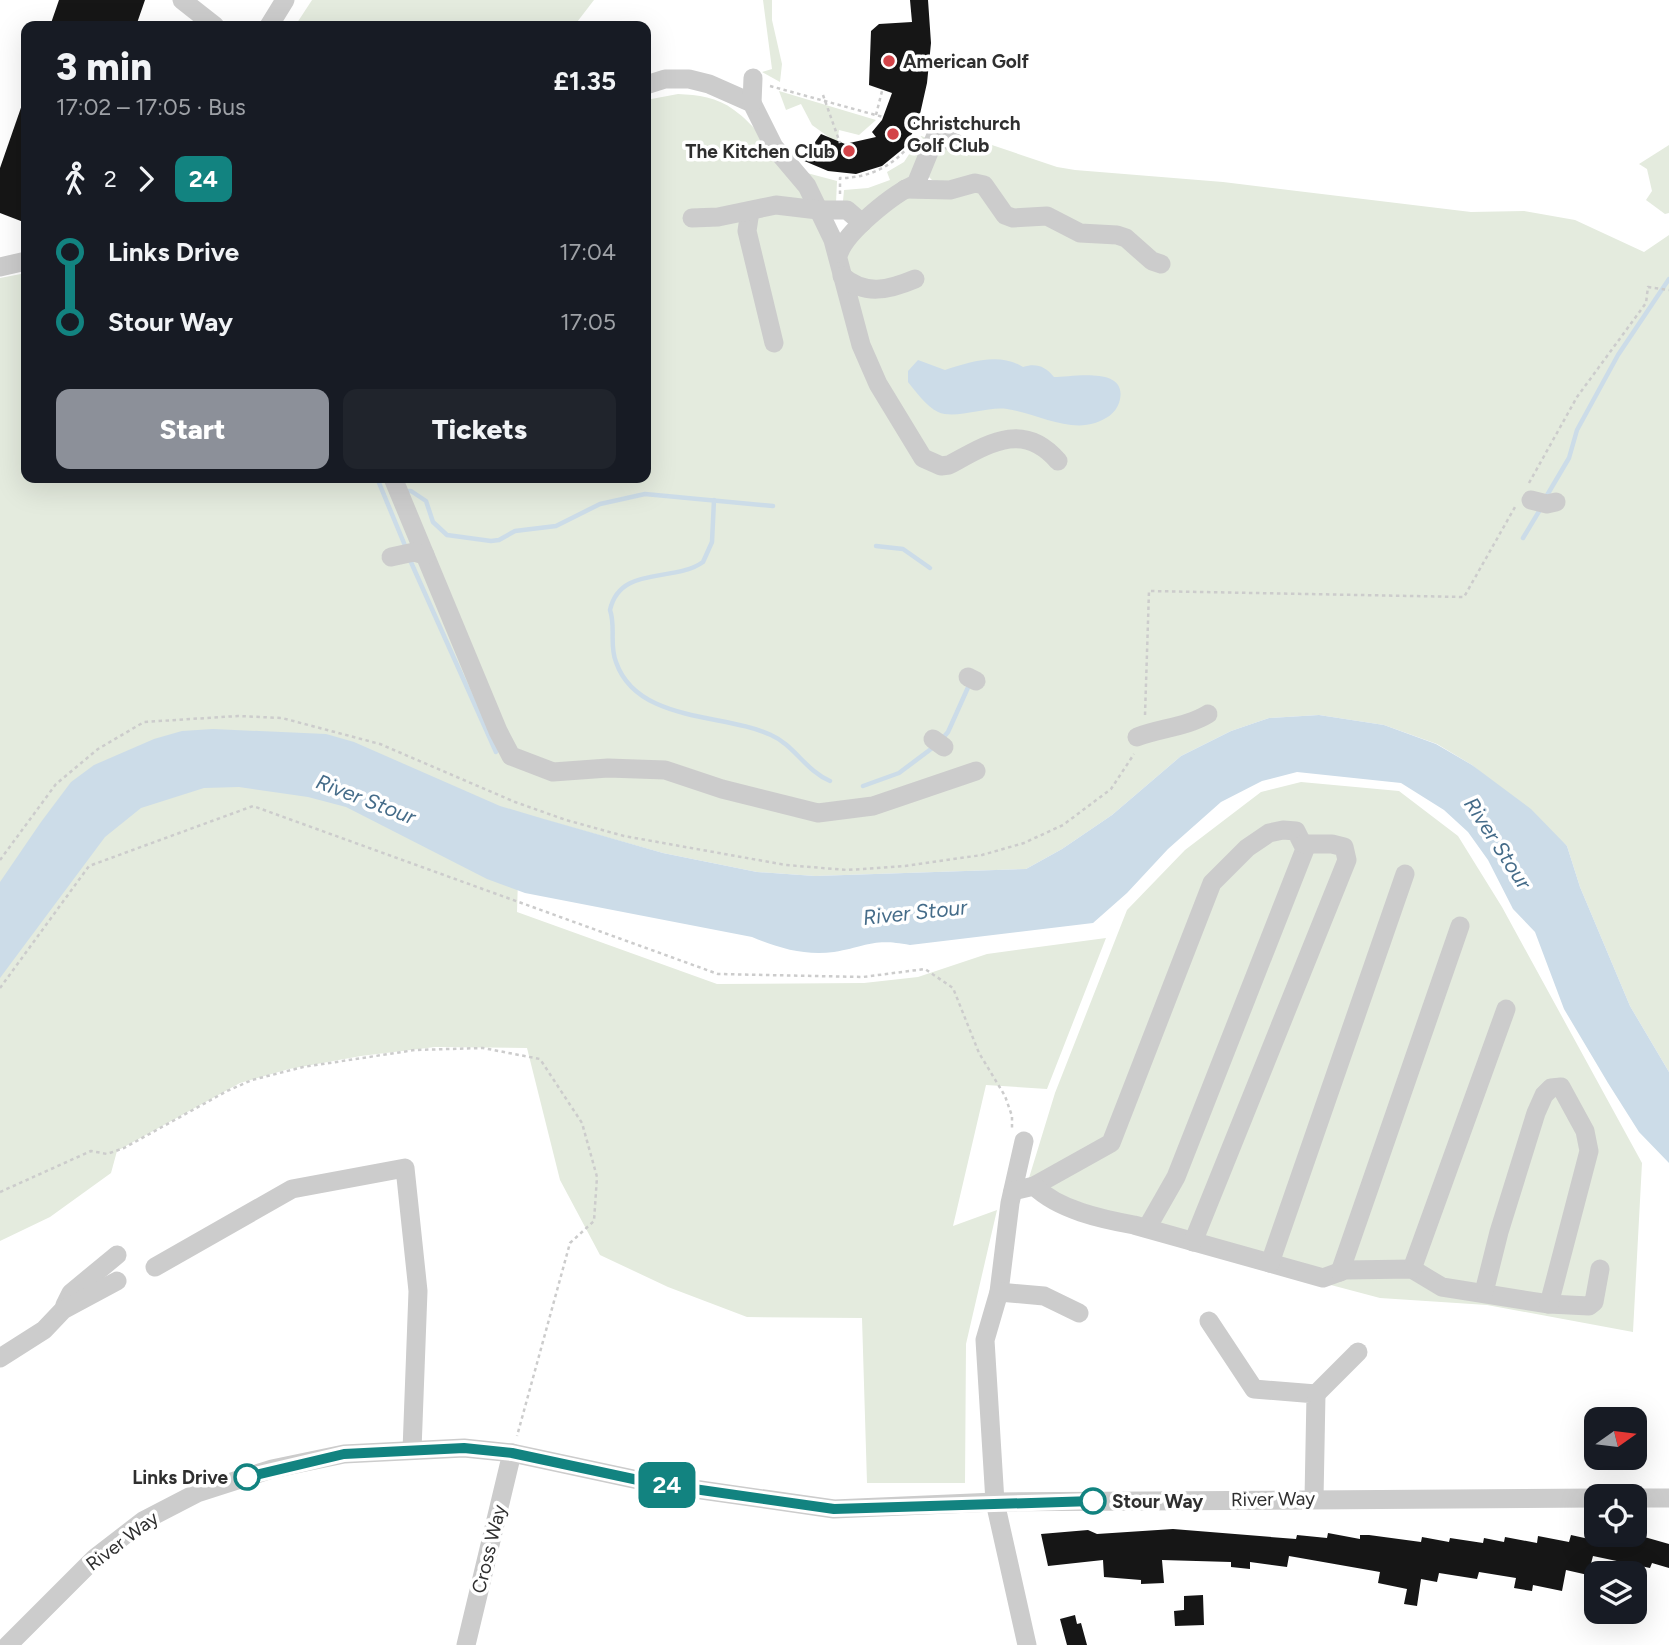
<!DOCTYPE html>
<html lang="en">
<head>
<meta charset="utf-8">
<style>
  body { margin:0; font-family:Figtree,sans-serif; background:#20242c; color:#f1f3f6; height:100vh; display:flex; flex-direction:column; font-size:26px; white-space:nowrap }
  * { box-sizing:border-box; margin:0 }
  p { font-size:23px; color:#9ea1a6 }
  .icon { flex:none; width:38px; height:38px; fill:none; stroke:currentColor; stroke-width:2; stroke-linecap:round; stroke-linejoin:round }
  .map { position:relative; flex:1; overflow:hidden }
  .sheet { position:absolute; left:21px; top:21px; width:630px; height:462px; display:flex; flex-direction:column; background:#171b24; border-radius:14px; box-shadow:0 7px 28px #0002 }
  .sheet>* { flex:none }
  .badge { padding:0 14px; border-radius:10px; font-size:24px; line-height:46px }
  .needle { width:46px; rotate:76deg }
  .controls { position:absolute; left:1584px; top:1407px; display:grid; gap:14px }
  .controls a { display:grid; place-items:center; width:63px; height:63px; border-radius:14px; background:#171b24; box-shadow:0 7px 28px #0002; font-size:35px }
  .map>.badge { position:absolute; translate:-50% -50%; box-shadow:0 0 0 4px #fff }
  .legs { display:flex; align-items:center; gap:10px; height:77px; padding:0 35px; font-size:23px }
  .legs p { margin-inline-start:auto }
  .headline { display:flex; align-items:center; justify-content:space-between; height:119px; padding:0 35px }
  h1 { font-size:38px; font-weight:800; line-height:52px }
  .cta { display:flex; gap:14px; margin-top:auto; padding:14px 35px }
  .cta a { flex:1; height:80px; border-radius:14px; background:#8c9099; color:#fff; font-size:28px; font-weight:800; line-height:80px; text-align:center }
  .cta a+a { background:#20242c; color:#f1f3f6 }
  ul { padding:0 35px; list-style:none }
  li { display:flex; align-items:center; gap:24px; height:70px; font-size:26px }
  li i { display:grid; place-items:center; width:10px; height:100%; margin:0 9px; background:currentColor }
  li i::after { content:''; width:18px; height:18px; margin:-9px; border:5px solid; border-radius:50%; background:#171b24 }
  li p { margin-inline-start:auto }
  li:first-child i { background:linear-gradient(#0000 50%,currentColor 0) }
  li:last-child i { background:linear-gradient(currentColor 50%,#0000 0) }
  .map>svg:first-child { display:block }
</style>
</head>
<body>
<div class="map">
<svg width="1669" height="1645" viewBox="0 0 1669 1645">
  <rect width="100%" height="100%" fill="#fff"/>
  <g fill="#e4ebde">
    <path d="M312,0H594L574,26H295Z"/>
    <path d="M763,0H772V20L782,64L780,82L762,72L772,69Z"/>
    <path d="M779,91L876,120L859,135L839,130L837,143L812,125L801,104L786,110Z"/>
    <path d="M678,94C698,95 717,97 734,110C770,135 817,214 844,252L900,195L948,185L932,180L926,174L930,158L945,148L967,156L980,141L1057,167L1075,170L1223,182L1471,212L1524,211L1575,220L1644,252L1669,235V1072L1630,1006L1580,887L1567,846L1472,765L1437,744L1384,725L1319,715L1269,718L1231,731L1181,756L1112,815L1062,849L1026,869L815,876L757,872L663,853L520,813L517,912L717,984L864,983L918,977L987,954L1106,938L1047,1089L986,1085L953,1226L997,1210L966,1344L965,1483H867L862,1318L747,1317L668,1287L600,1255L560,1180L527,1048L435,1047L361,1056L289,1069L240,1083L117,1151L111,1173L50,1217L0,1241V278L26,273V478H646V100Z"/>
    <path d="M921,136L930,139L920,169L863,214L843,201L844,190L868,188L890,180L887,172L904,162Z"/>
    <path d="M1669,145V213L1665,214L1646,200L1652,191L1647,169L1639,164Z"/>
    <path d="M807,173L837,181L836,203L825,205Z"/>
    <path d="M1301,782L1399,791L1458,836L1502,907L1642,1163L1633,1332L1487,1305L1380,1298L1112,1227L1025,1191L1055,1093L1127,910L1185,850L1261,792Z"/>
  </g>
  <g fill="#ccdce8">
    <path d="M918,360L945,370C969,362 1000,352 1023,367C1036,363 1045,366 1054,377C1072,377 1131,365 1119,403C1115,414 1106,419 1095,423C1067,432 1036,413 1007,409C986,406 956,420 938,412C926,406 916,392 908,382V371Z"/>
    <path d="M1319,715L1384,725L1436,744L1472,765L1531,809L1567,846L1580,887L1630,1006L1669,1072V1163L1639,1132L1608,1083L1564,1009L1535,932L1513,909L1488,860L1468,832L1444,810L1401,783L1297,772L1262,781L1221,802L1168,849L1127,893L1093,923L910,945C872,938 869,946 834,952C805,956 778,948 752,937L525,893L487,879L346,807L308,797L239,787L204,788L141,808L105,837L0,978V882L41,822L71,782L94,765L154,739L182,731L213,729L326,734L354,742L500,806L544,819L663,853L757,872L815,876L1026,869L1062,849L1112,815L1181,756L1231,731L1269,718Z"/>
  </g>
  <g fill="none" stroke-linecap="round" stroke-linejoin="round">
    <g stroke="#ccdce8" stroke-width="4.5">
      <path d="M377,478L406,548"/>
      <path d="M403,491H411L426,501L433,522L447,535L491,541L499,540L515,531L556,526L600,504L645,494L773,506"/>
      <path d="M1546,497L1569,458L1577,430L1618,355L1669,279"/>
      <path d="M714,500L712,542L703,562C674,583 620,565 610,610C616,627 609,645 616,662C637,723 724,713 771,735C794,745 806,771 830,781"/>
      <path d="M1523,538L1541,508"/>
      <path d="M876,546L903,549L930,568"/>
      <path d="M410,560L496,752"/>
      <path d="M941,740L948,732L970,683"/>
      <path d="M863,786L899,773L935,746"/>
    </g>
  </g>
  <g fill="#161616">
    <path d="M59,0H145L136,26H50Z"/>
    <path d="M910,0H928L931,43L927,83L918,123L904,148L882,166L856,174L828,171L802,160L821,134L845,144L876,137L872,132L882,120L892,93L869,85L871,31L879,24L912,22Z"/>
    <path d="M24,99H26V223L0,213V168Z"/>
    <path d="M1173,1529L1296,1539L1297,1535L1327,1538L1328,1533L1360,1539V1535H1369L1421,1542L1422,1537L1449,1542L1450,1538L1483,1543L1484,1538L1504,1542L1505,1537L1537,1543L1538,1536L1569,1542L1571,1535L1598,1541L1599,1535L1641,1536L1669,1544V1568L1652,1563L1650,1568L1593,1556L1588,1575L1566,1570L1562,1591L1533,1585L1532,1591L1514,1588L1516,1578L1479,1572L1477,1579L1439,1573L1437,1582L1421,1579L1417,1606L1404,1604L1407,1589L1378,1583L1380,1572L1289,1556L1287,1567L1250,1562V1569L1231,1567V1562L1162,1560L1164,1583L1141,1584V1580L1104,1577L1103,1560L1048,1566L1041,1534L1088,1530L1097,1534Z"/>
    <path d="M1203,1595L1204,1625L1175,1626L1174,1611L1184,1610V1596Z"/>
    <path d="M1075,1615L1077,1624L1081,1623L1087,1645H1067L1060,1619Z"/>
  </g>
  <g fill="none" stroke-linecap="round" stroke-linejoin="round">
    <g stroke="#ccc" stroke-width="2.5" stroke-dasharray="3.5 3.5" stroke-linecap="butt">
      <path d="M770,86L883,117"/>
      <path d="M823,95L840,143"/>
      <path d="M876,115L882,91"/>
      <path d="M840,194V178C871,178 895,165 913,141"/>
      <path d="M1529,483L1577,397L1646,303L1648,287L1669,290"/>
      <path d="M1145,715L1149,591L1464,597L1515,507"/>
      <path d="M0,860L56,784L98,749L144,722L238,716L282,718L380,744L515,802L566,820L624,836L786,865L847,870L905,866L982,855L1024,843L1063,825L1111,789L1134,754"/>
      <path d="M0,988L89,866L253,806L718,974L863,977L925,969L953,988L979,1053L1005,1096L1012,1116V1128"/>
      <path d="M0,1192L91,1151L107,1154L124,1148L227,1091L252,1080L303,1067L415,1050L483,1048L540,1059L582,1123L597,1177L594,1221L570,1243L517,1436"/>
    </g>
    <g stroke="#ccc" stroke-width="19">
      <path d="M182,0L215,26"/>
      <path d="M269,26L285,0"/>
      <path d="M646,85L665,79H689L709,84L752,103L774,147L807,186L833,240L861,345L878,384L923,458L941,466L949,465C988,444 1023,420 1058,461"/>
      <path d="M752,103L753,78"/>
      <path d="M905,189L950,190L975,183L984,185L1005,215L1013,218L1047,216L1080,233L1117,235L1126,238L1152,261L1161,264"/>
      <path d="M750,211L747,231L774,343"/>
      <path d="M692,218L718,217L776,205L818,210H847L862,223"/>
      <path d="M839,253C847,231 894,193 916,184L936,135L960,145"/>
      <path d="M0,267L26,261"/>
      <path d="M842,276C865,296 889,290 915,279"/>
      <path d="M393,478L498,731L511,756L553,772L608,768L665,770L722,789L818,813L873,806L976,771"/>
      <path d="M1531,500L1547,504L1556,502"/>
      <path d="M391,557L414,552L425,555"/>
      <path d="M968,677L976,681"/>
      <path d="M1137,737C1160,728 1187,727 1208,714"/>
      <path d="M933,739L944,747"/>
      <path d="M1024,1141L1010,1203L999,1292L985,1340L995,1502L1027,1645"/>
      <path d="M1034,1186L1111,1143L1212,883L1247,848L1269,833L1283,830L1296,831L1305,849L1176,1177L1147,1228"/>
      <path d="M1013,1191L1034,1186C1059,1210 1101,1219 1134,1225L1323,1278L1345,1270L1412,1269L1442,1287L1549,1304L1589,1306L1594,1302L1600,1269"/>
      <path d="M1193,1242L1347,860L1344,847L1332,844H1304"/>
      <path d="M1270,1263L1405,874"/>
      <path d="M155,1267L292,1189L405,1168L418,1291L412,1450"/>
      <path d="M1412,1269L1506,1009"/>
      <path d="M1340,1272L1460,926"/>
      <path d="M999,1292L1044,1296L1079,1313"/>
      <path d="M1484,1292L1499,1232L1536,1113L1544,1095L1551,1088L1561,1087L1585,1131L1589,1151L1549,1304"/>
      <path d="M65,1305L71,1293L117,1255"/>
      <path d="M1209,1321L1254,1389L1316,1394L1314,1499"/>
      <path d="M0,1358L44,1330L63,1310L117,1281"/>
      <path d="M1316,1394L1358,1352"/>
      <path d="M1634,1498H1669"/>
      <path d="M8,1645L95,1558L143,1521L197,1493L272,1469L344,1454L464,1448L512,1453L652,1483L834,1509L995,1502L1596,1498"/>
      <path d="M466,1645L512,1453"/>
    </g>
  </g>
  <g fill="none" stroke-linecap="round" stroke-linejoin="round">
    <g stroke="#fff" stroke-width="16">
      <path id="line-1" d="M247,1477L344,1454L464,1448L512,1453L652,1483L834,1509L1093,1501"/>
    </g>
    <use href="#line-1" stroke="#128380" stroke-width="10"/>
  </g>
  <g fill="#d34449" stroke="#fff" stroke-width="2.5">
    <circle cx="889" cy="61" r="7"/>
    <circle cx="893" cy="134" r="7"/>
    <circle cx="849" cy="151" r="7"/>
  </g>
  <g fill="#fff" stroke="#128380" stroke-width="3.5">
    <circle cx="247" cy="1477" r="12"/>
    <circle cx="1093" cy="1501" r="12"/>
  </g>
  <g text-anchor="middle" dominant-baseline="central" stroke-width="7" stroke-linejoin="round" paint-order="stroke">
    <g font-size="19" font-weight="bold" fill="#2f2f2f" stroke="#fff" text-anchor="start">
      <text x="903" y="61">American Golf</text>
      <text x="907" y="123">Christchurch<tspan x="907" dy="22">Golf Club</tspan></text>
      <text x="835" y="151" text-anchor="end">The Kitchen Club</text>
    </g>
    <g font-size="19" font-weight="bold" fill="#2f2f2f" stroke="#fff" text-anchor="end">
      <text x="228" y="1477">Links Drive</text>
      <text x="1112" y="1501" text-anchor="start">Stour Way</text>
    </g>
    <g font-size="19" fill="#2f2f2f" stroke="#fff">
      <text transform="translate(1273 1499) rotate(-1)">River Way</text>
      <text transform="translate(122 1541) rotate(-37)">River Way</text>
      <text transform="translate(489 1549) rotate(-76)">Cross Way</text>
    </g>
    <g font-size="21" font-style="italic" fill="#456c89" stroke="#fff">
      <text transform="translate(366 799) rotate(21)">River Stour</text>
      <text transform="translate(1498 843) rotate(57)">River Stour</text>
      <text transform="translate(915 912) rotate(-6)">River Stour</text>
    </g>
  </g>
</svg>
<div class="controls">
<a><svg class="needle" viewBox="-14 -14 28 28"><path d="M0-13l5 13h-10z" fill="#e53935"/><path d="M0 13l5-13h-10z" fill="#9ea1a6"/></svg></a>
<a><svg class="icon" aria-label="locate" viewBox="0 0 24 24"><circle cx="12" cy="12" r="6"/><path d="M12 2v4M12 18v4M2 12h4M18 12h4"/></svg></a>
<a><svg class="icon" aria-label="layers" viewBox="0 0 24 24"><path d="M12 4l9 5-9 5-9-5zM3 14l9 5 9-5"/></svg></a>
</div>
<b class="badge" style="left:667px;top:1485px;background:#128380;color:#fff">24</b>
<section class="sheet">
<div class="headline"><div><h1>3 min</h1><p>17:02 – 17:05 · Bus</p></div><b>£1.35</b></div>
<div class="legs"><svg class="icon" aria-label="walk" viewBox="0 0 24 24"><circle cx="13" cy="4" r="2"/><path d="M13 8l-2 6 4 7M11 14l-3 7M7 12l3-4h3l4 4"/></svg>2<svg class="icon" aria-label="forward" viewBox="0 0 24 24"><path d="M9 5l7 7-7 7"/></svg><b class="badge" style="background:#128380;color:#fff">24</b></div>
<ul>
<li><i style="color:#128380"></i><b>Links Drive</b><p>17:04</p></li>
<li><i style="color:#128380"></i><b>Stour Way</b><p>17:05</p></li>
</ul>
<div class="cta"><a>Start</a><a>Tickets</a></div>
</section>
</div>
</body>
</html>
